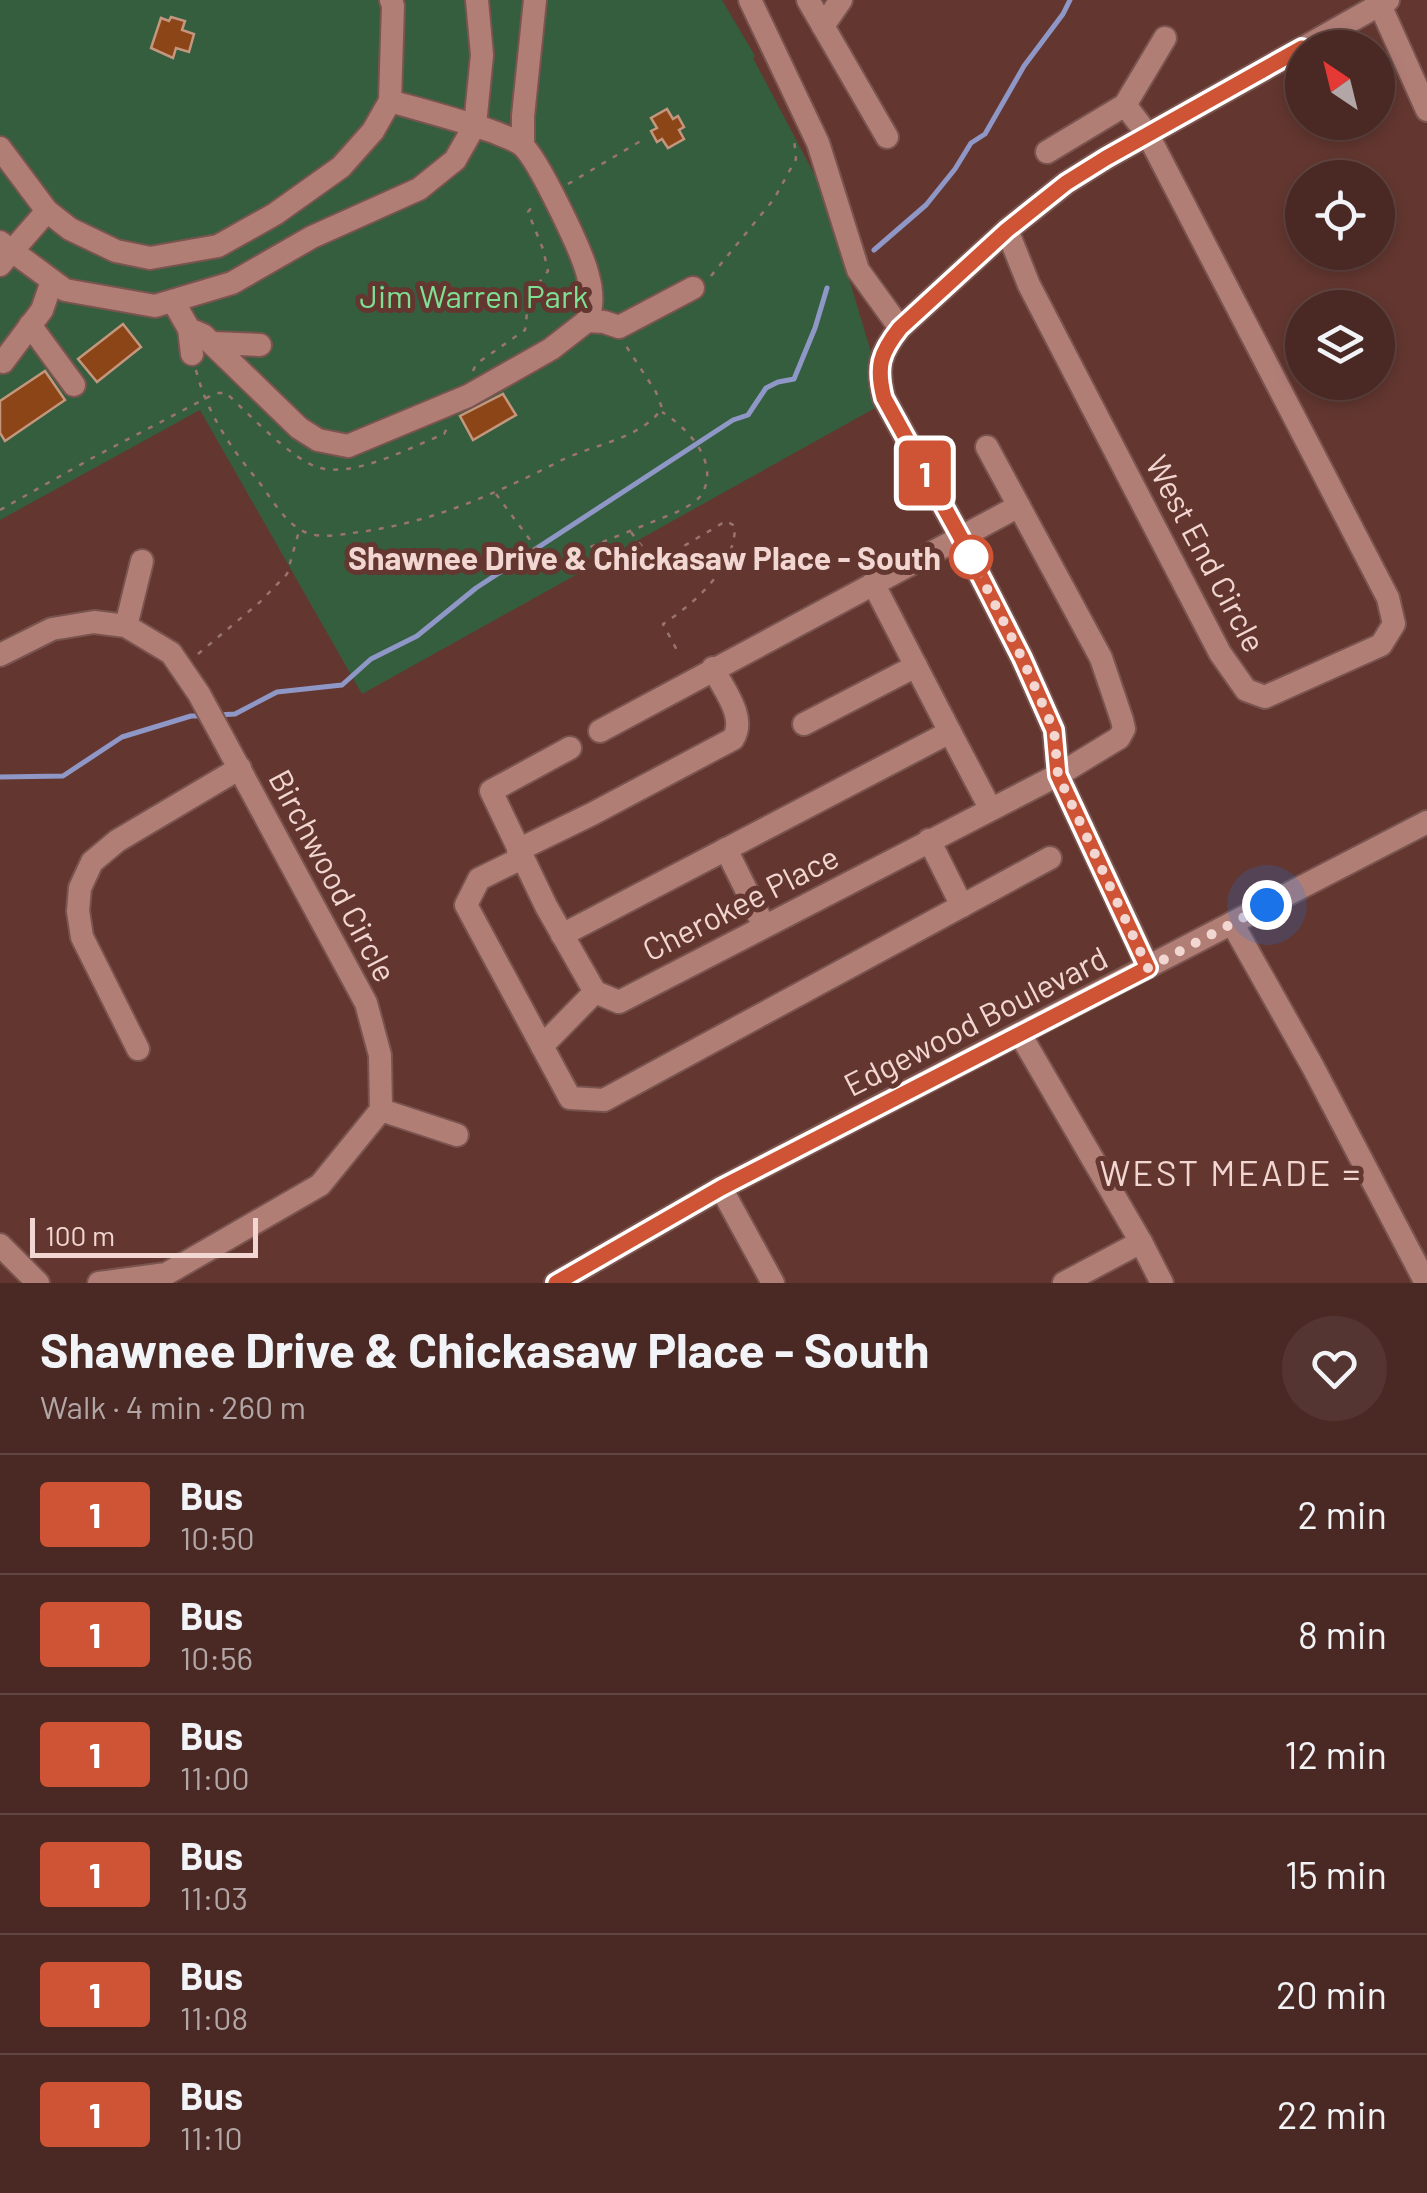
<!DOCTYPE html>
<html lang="en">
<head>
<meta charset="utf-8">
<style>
  body { margin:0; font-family:Barlow,sans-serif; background:#543531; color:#f1f3f6; height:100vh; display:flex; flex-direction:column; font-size:38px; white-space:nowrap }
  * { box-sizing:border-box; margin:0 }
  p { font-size:32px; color:#b2a6a6 }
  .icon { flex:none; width:55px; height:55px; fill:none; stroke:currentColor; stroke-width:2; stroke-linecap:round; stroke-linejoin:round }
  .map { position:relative; height:1283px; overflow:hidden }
  .sheet { display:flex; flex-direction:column; background:#4a2924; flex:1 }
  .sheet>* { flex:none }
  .badge { padding:0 20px; border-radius:8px; font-size:35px; line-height:65px }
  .needle { width:65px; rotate:325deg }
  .controls { position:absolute; left:1285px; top:30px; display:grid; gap:20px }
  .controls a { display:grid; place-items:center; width:110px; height:110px; border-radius:50%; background:#4a2924; box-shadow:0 5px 15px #0003,0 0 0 2px #614541; font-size:50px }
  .scale { position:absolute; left:30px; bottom:25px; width:228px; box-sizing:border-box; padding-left:10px; border:5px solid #f2d6d1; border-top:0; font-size:28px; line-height:35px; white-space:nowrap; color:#f2d6d1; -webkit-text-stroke:8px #633730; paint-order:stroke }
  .you { position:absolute; width:50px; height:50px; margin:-25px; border:8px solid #fff; border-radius:50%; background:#1a73e8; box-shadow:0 0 0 15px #1a73e833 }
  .map>.badge { position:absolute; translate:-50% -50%; box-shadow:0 0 0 5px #fff }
  .round { display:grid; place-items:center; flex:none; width:105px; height:105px; border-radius:52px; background:#543531 }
  .head { display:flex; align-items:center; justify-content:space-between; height:170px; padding:0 40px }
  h1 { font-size:48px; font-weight:700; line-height:75px }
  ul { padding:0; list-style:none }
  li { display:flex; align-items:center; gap:30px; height:120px; padding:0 40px; border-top:2px solid #614541 }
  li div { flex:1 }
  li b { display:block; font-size:38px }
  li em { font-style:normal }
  li .badge { min-width:110px; font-weight:700; text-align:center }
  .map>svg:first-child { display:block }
</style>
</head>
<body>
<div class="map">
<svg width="1427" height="1283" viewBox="0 0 1427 1283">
  <rect width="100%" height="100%" fill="#633730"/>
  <path fill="#355e3e" d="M0,0H722L755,56L753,58L822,189L886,402L362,694L200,410L0,520Z"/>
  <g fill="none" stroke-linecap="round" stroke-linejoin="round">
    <g stroke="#8f97c7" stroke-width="5">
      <path d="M874,250L926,205L955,169L971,143L985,134L1024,66L1063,14L1070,0"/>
      <path d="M218,715L235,714L277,692L342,685L371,659L417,636L476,588L733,420L748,415L766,388L778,382L794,379L815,328L827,288"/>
      <path d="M0,777L63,776L122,737L191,716H202"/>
    </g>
  </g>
  <g fill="#8c4516" stroke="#c4967e" stroke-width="2.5">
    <path d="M171,17L185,21L182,30L194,34L189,52L176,48L173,58L151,48L161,18L169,21Z"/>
    <path d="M667,109L673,119L678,116L684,127L679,130L684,139L668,148L662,139L657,142L651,131L657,128L651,118Z"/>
    <path d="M123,324L141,347L97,382L78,359Z"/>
    <path d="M45,371L65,400L5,441L0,433V401Z"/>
    <path d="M503,394L516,415L473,440L460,416Z"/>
  </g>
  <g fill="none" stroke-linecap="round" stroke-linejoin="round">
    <g stroke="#7a544f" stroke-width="26">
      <g id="minor">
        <path d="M750,0L818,143L858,270L900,328"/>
        <path d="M808,0L887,137"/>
        <path d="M1380,5L1427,110"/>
        <path d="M823,26L841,0"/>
        <path d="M1303,48L1388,0"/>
        <path d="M523,146V116L535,0"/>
        <path d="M0,148L47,211L0,265"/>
        <path d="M1047,152L1125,105L1165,38"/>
        <path d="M47,211L70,229L116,251L150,258L218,246L275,214L341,167L373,131L390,101L393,6L391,0"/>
        <path d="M1007,230L1029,285L1220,653L1246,690L1265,697L1381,645L1394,624L1388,598L1148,135L1125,105"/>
        <path d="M0,242L65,290L155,306L232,283L312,237L419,189L455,160L475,125L482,55L477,0"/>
        <path d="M173,301L189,329L203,335L299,428L318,440L348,446L468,396L551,349L587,321C593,307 592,290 588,276C583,253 538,159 522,145C514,139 503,136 494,132C460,120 425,111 390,101"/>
        <path d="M587,321L604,322L619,327L693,288"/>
        <path d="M30,325L74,385"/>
        <path d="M189,329L192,354"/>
        <path d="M212,343L260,345"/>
        <path d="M3,362L42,310L52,281"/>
        <path d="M873,583L950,732"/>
        <path d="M126,626L142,561"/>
        <path d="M0,655L52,629L94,622L126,626L171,653L199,694L366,1003L380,1055L381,1110L320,1185L166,1274L99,1283"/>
        <path d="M804,724L916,666"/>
        <path d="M600,731L1019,506"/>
        <path d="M570,748L491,791L546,906L595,992L619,1002L1058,775L1119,738L1124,729L1122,720L1101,658L987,447"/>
        <path d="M929,840L962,906"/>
        <path d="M726,849L764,926"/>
        <path d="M518,850L592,814L733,739C747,717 723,689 713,668"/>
        <path d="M522,858L479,879L466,905L542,1046"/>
        <path d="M1232,923L1313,1067L1426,1283"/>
        <path d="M562,935L950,732L990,808"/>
        <path d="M1148,967L1058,775L1054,730L1022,658L960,536L884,398C876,367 880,353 900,328L1007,230L1066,183L1106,158L1302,48"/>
        <path d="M595,992L542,1046L570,1098L604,1100L1050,858"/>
        <path d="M1020,1034L1141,1242L1162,1283"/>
        <path d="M138,1049L82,937L78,911L80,888L92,862L117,841L240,768"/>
        <path d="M381,1110L457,1135"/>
        <path d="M721,1188L773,1283"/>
        <path d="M0,1245L38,1283"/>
        <path d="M556,1283L721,1188L1427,822"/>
        <path d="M1064,1283L1141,1242"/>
      </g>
    </g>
    <g stroke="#9a746e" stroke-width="2.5" stroke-dasharray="5 8" stroke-linecap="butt">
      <path d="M568,184L644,139"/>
      <path d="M711,276L774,199L796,159L794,138"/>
      <path d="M196,370C206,410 229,446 255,477C270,495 284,524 307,533C321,538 338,535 352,533C429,524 493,495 562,460C592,445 643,438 662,408L656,392L626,346"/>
      <path d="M473,371L476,364L525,330L529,296L548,271L543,249L528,212L535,203"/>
      <path d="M496,494L542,556L553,562L677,512C686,507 698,502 703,492C719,460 686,427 662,412"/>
      <path d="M0,510L94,457L216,393H226C249,414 289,457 317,467C353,479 411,447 444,434L447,428"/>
      <path d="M631,532C644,550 649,558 672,553L726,521L735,526C735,568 695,603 663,624L679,654"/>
      <path d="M198,654L260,602L287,574L299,531"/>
    </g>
    <use href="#minor" stroke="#b17e76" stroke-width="22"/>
  </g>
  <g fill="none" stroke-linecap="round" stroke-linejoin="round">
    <g stroke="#fff" stroke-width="22">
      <path id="line" d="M556,1283L721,1188L1148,968L1058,775L1054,730L1022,658L960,536L884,398C876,367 880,353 900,328L1007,230L1066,183L1106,158L1302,48"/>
    </g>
    <use href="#line" stroke="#cf5436" stroke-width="15"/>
    <path stroke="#f2d6d1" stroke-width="10" stroke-dasharray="0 18" d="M971,557L1022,658L1054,730L1058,775L1148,968L1267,905"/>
  </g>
  <circle fill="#fff" stroke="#cf5436" stroke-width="5" cx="971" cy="557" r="20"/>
  <g text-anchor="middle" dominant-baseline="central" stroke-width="10" stroke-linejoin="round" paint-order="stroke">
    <g font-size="32" fill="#7ee093" stroke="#633730">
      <text x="474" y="295">Jim Warren Park</text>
    </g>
    <g font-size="32" fill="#f2d6d1" stroke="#633730">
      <text transform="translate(1207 553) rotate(62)">West End Circle</text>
      <text transform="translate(334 875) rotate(62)">Birchwood Circle</text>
      <text transform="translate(740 902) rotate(-27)">Cherokee Place</text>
      <text transform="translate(975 1020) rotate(-27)">Edgewood Boulevard</text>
    </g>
    <g font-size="32" font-weight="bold" fill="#f2d6d1" stroke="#633730" text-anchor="end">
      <text x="941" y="557">Shawnee Drive &amp; Chickasaw Place - South</text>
    </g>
    <g font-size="35" letter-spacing="2.5" fill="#f2d6d1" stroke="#633730">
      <text x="1231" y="1172">WEST MEADE =</text>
    </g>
  </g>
</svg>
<div class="controls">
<a><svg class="needle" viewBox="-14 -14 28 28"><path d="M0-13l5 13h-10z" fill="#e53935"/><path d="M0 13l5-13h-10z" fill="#b2a6a6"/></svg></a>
<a><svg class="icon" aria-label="locate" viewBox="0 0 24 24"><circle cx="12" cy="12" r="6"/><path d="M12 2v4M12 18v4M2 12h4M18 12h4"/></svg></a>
<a><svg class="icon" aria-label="layers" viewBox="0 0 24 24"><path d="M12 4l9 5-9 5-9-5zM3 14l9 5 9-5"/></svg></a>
</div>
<div class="scale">100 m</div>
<div class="you" style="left:1267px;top:905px"></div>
<b class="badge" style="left:925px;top:473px;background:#cf5436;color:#fff">1</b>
</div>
<section class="sheet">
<div class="head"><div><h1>Shawnee Drive &amp; Chickasaw Place - South</h1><p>Walk · 4 min · 260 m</p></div><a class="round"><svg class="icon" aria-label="heart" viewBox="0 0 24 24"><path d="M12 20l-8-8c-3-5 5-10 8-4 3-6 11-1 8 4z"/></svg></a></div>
<ul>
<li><span class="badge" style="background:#cf5436;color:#fff">1</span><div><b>Bus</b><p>10:50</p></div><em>2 min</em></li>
<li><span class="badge" style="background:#cf5436;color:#fff">1</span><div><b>Bus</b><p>10:56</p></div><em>8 min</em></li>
<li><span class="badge" style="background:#cf5436;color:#fff">1</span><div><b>Bus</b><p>11:00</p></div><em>12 min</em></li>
<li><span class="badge" style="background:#cf5436;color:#fff">1</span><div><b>Bus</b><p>11:03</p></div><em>15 min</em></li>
<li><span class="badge" style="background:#cf5436;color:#fff">1</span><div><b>Bus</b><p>11:08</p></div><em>20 min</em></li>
<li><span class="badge" style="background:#cf5436;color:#fff">1</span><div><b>Bus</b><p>11:10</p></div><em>22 min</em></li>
</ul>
</section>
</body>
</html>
